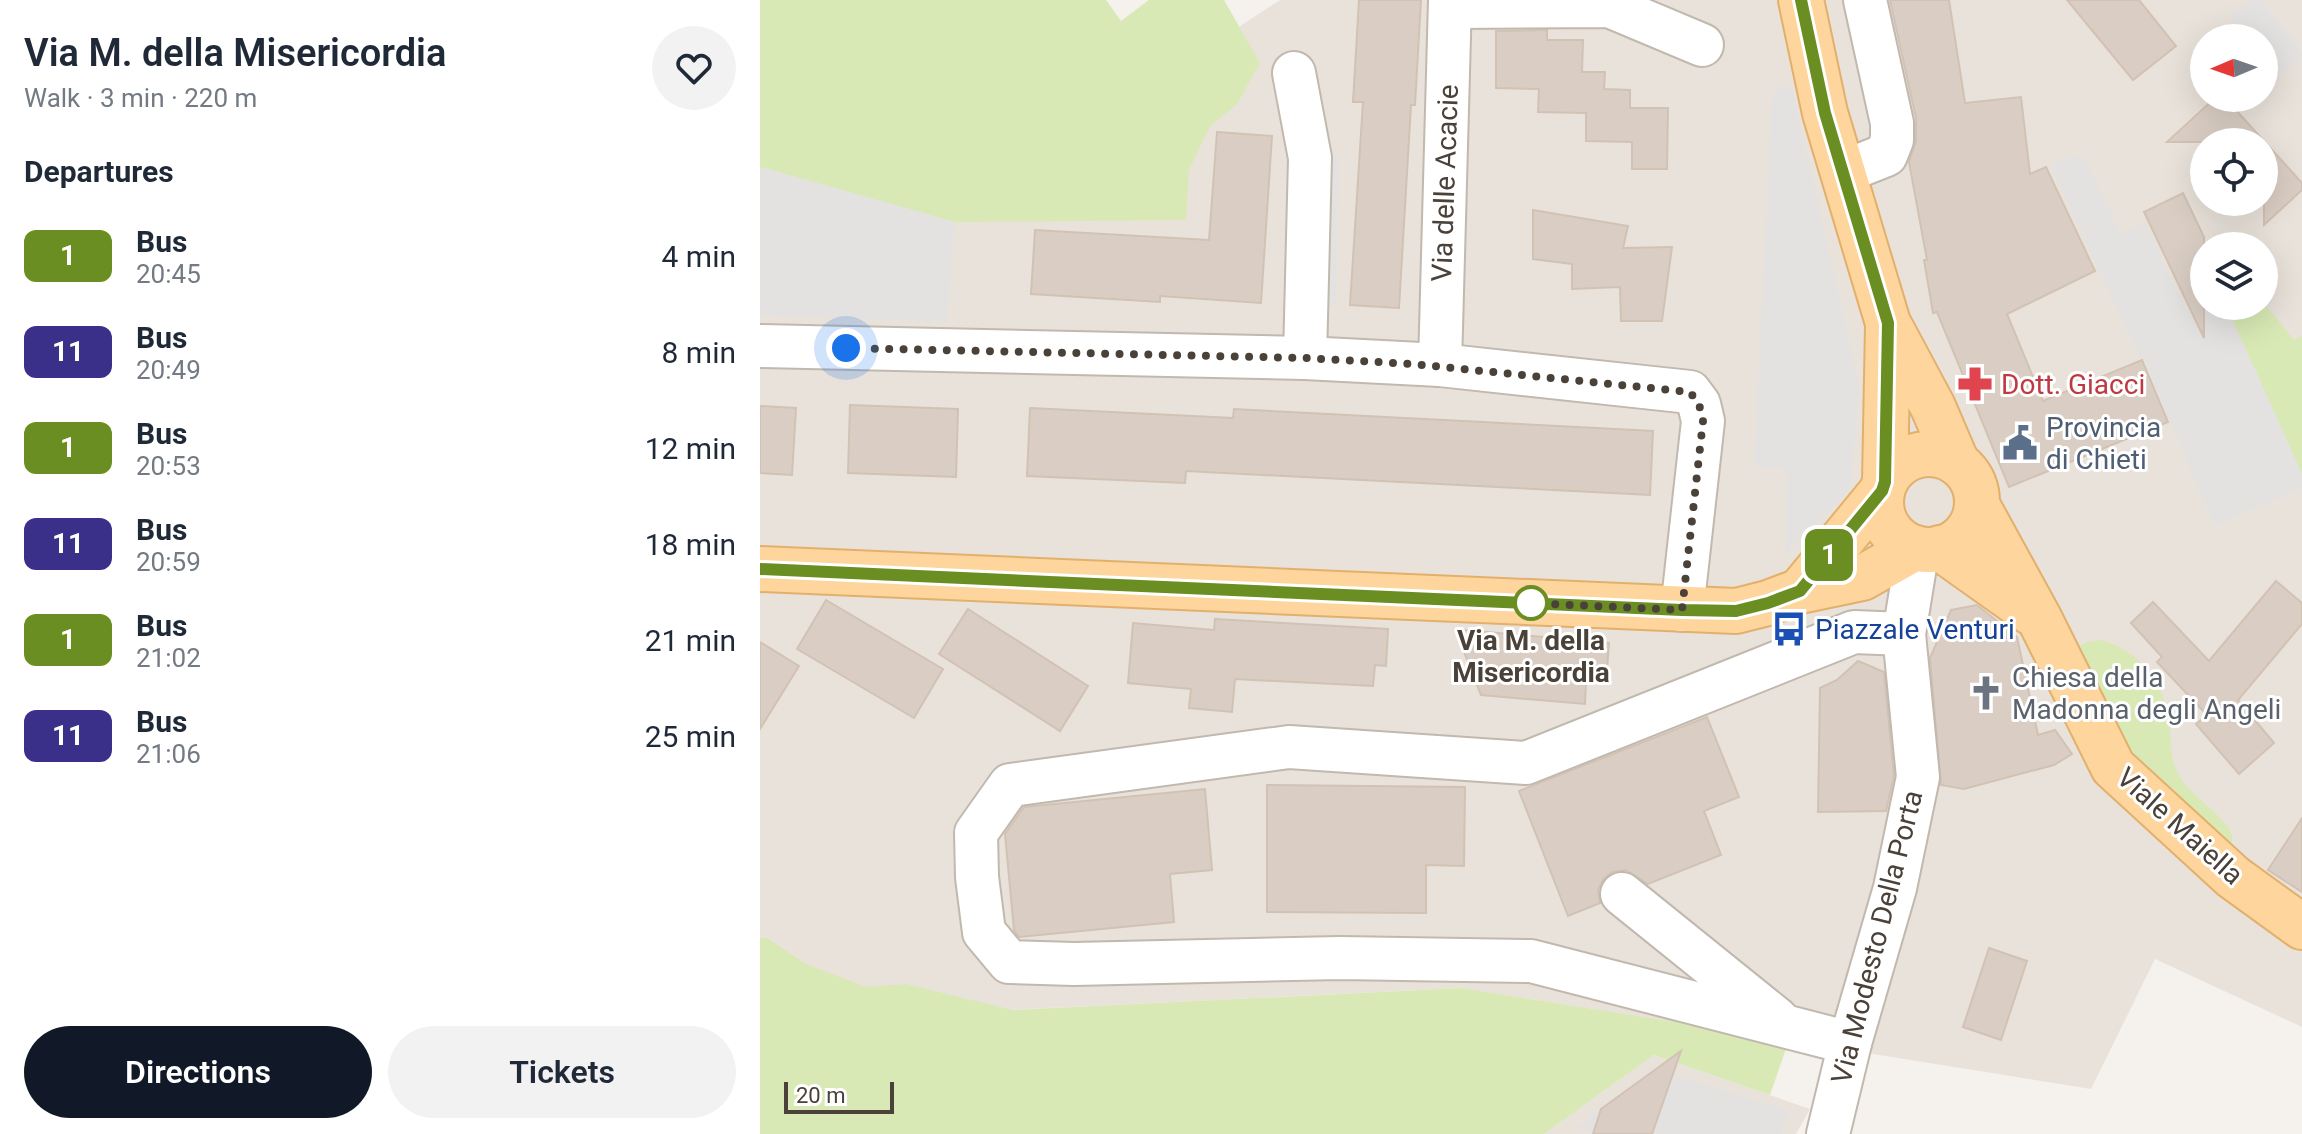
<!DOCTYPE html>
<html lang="en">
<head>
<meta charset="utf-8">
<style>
  body { margin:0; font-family:Roboto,sans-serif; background:#f2f2f3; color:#1f2937; height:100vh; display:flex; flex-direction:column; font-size:30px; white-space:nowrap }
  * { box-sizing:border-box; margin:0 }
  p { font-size:26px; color:#747a83 }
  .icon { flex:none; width:44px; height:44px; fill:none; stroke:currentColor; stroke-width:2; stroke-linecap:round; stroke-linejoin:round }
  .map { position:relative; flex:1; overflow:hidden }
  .details { display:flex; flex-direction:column; background:#fff; width:760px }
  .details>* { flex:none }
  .badge { padding:0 16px; border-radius:12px; font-size:28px; line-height:52px }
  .needle { width:52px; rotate:268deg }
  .controls { position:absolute; left:1430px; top:24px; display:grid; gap:16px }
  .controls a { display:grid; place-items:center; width:88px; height:88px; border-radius:50%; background:#fff; box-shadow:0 8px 32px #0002; font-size:40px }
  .scale { position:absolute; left:24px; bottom:20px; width:110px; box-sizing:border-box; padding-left:8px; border:4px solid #4a4139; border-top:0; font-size:22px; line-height:28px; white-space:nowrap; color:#4a4139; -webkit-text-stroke:6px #fff; paint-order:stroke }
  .you { position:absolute; width:40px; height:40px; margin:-20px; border:6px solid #fff; border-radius:50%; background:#1a73e8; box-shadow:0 0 0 12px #1a73e833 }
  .map>.badge { position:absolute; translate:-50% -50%; box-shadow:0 0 0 4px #fff }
  h2 { padding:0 24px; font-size:30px; line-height:72px }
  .round { display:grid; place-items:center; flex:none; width:84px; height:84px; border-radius:42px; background:#f2f2f3 }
  .overview { display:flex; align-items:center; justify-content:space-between; height:136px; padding:0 24px }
  h1 { font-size:38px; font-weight:600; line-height:60px }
  .action { display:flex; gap:16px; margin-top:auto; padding:16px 24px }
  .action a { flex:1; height:92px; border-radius:48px; background:#111827; color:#fff; font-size:32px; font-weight:600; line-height:92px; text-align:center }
  .action a+a { background:#f2f2f3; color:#1f2937 }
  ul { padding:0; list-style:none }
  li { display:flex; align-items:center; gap:24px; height:96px; padding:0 24px }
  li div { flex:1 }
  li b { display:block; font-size:30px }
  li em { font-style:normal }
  li .badge { min-width:88px; font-weight:700; text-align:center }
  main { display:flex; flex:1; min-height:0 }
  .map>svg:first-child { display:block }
</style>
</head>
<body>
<main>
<section class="details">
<div class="overview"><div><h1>Via M. della Misericordia</h1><p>Walk · 3 min · 220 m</p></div><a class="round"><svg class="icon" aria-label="heart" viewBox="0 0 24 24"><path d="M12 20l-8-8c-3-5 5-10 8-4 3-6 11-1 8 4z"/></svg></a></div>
<h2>Departures</h2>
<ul>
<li><span class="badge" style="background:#6b8e23;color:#fff">1</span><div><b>Bus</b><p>20:45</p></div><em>4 min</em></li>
<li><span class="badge" style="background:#3a3089;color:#fff">11</span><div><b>Bus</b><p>20:49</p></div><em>8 min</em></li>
<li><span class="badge" style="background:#6b8e23;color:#fff">1</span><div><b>Bus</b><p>20:53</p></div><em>12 min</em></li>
<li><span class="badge" style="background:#3a3089;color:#fff">11</span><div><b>Bus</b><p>20:59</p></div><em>18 min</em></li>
<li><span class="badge" style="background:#6b8e23;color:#fff">1</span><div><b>Bus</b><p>21:02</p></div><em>21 min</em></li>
<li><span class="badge" style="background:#3a3089;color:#fff">11</span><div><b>Bus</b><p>21:06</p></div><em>25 min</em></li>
</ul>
<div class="action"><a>Directions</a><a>Tickets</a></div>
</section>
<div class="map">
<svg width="1542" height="1134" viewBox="0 0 1542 1134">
  <rect width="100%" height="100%" fill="#f5f1ec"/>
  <g fill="#e9e2da" fill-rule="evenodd">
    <path d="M520,0H1542V1027L1395,959L1331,1089L701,988L0,1022V162L364,102ZM1444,38H1504V98H1444ZM1444,142H1504V202H1444ZM1444,246H1504V306H1444Z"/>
    <path d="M894,1055L1050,1109L1036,1134H784Z"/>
  </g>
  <g fill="#d8e9b5">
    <path d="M0,0H346L361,21L389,0H464L500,63L477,104L450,126L429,170L426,220L195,222L0,167Z"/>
    <path d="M1504,303L1534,340L1542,336V474L1466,306H1504Z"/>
    <path d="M1341,640C1379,650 1403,682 1409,720C1412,741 1408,761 1422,780C1435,798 1456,811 1470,829L1473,840L1464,848L1368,769L1306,656L1326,642Z"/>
    <path d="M0,938H7L46,964L106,987L146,984L253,1010L701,988L1029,1040L1010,1095L894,1055L784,1134H0Z"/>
  </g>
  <g fill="#e4e2e0">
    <path d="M1491,0H1502L1542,51V59L1518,78L1504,59V38H1487L1470,16Z"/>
    <path d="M1031,85L1100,388L1090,489L1026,555L1027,469L994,468L1012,93Z"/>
    <path d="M579,153L576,304L557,313L560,165Z"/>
    <path d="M1322,153L1360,233L1385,222L1428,313L1445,306H1466L1542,474V488L1454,526L1383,357L1380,358L1290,165Z"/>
    <path d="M0,167L195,222L187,322L0,316Z"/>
    <path d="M895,1069L1030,1111L1021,1134H834L816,1127Z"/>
  </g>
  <g fill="#dacec4" stroke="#d2c2b4" stroke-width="2">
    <path d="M599,0H661L655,105H651L639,308L590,305L603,102H593Z"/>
    <path d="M1130,0H1189L1205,103L1261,97L1270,174L1286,167L1335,271L1247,314L1283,401L1382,360L1408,422L1249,487L1177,312L1173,313L1164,260H1167L1149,162L1156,141V118Z"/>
    <path d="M1307,0H1379L1416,46L1373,80Z"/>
    <path d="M787,30V40H823L822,72H845L844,89L870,90V108H908L907,169H872V142L826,141V113L778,112L779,89L736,88V31Z"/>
    <path d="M1455,98H1465L1542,183V190L1504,225V142H1407Z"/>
    <path d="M457,132L512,136L501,303L400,296V302L271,294L275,230L449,240Z"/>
    <path d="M1423,193L1444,237V338L1384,212Z"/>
    <path d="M773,210L868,226L863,248L912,247L902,321H861L860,287L812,289V264L773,259Z"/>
    <path d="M90,405L198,409L196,477L88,473Z"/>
    <path d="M0,406L36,408L32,475L0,473Z"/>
    <path d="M270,408L473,418L474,409L893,431L890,495L426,471L425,483L267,476Z"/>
    <path d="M1516,581L1542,603V624L1478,700L1514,743L1479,774L1436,724L1447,715L1397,662L1402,657L1371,623L1393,602L1449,661Z"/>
    <path d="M66,600L183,669L154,718L37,649Z"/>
    <path d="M1217,605L1257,637L1278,735L1295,730L1312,754L1294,765L1204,789L1181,785L1170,658L1191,610Z"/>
    <path d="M208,609L328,686L300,731L179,654Z"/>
    <path d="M455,619L628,629L626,666L615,665L613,686L475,679L472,712L429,708L431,689L368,683L373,623L454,630Z"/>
    <path d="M695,629L849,643L846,683L826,681L825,704L721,695Z"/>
    <path d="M0,642L39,666L0,729Z"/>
    <path d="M1098,661L1124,672L1134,776L1126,811L1058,812L1060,688L1077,680Z"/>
    <path d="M947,717L979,797L944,811L961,855L888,884L866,870L853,872L844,878L838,890L840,903L808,916L759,791Z"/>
    <path d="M507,785L705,787L704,866L666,865V913L507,912Z"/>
    <path d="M445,789L452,870L410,874L414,922L259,937L254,930L245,834L264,807Z"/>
    <path d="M1542,818V892L1508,870Z"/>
    <path d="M1229,948L1267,961L1241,1040L1203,1027Z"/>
    <path d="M921,1051L892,1134H833L841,1109Z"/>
  </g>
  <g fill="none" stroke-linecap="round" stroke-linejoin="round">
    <g stroke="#c1b8ae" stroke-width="46">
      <g id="minor">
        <path d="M691,7L849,6L942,45"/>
        <path d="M534,73L550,158L545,358"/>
        <path d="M1083,172L1126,155L1132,140V123L1105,0"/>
        <path d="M0,346L545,358L680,365L930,392L939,404L943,421L922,610"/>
        <path d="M680,365L690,0"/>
        <path d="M862,894L1017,1019"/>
        <path d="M1090,1043L771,961L580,958L314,964L249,962L224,932L217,877L216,833L250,785L529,747L766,763L1094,632L1144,634"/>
        <path d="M1068,1134L1090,1043L1135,888L1158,777L1144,634L1158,548"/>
      </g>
    </g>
    <g stroke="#e3b06c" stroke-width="48">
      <g id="major">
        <path d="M1041,0L1065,113L1128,323L1173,407L1197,463"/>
        <circle cx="1169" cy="502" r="48"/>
        <path d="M1125,482L1128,326"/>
        <path d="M1217,505L1279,618L1353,767L1473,877L1542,927"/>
        <path d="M1180,548L1270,612"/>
        <path d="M0,569L976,611L1008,603L1040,591L1102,578L1155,548"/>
        <path d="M1040,591L1122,491"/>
      </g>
    </g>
    <use href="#minor" stroke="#fff" stroke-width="42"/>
    <use href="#major" stroke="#fdd59d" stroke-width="44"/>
  </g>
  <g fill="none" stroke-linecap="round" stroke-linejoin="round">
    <g stroke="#fff" stroke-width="18">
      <path id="line" d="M0,569L922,610L976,611L1008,603L1040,591L1122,491L1125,482L1128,323L1065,113L1041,0"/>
    </g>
    <use href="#line" stroke="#6b8e23" stroke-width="12"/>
    <path stroke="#4a4139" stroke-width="8" stroke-dasharray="0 14.4" d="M86,348L545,358L653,364L930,392L939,404L943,421L922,610L768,603H771"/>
  </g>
  <defs>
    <g id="pharmacy-bare" transform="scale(2.76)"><path d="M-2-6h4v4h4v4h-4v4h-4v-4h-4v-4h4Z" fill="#e0444e" stroke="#fff" stroke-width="2.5" paint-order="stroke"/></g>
    <g id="civic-bare" transform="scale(2.76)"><path d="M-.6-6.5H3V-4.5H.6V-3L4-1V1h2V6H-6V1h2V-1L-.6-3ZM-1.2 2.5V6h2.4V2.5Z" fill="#5c6f8a" stroke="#fff" stroke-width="2.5" paint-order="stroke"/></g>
    <g id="bus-bare" transform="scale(2.76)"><path d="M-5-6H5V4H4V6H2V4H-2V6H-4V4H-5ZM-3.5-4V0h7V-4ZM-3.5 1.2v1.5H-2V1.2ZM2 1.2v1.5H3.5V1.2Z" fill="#1a4fb4" stroke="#fff" stroke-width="2.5" paint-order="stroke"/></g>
    <g id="church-bare" transform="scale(2.76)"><path d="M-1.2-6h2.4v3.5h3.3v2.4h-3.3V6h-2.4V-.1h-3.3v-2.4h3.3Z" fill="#6b7280" stroke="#fff" stroke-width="2.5" paint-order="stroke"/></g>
  </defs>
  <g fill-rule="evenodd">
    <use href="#pharmacy-bare" x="1215" y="384"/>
    <use href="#civic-bare" x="1260" y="443"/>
    <use href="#bus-bare" x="1029" y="629"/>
    <use href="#church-bare" x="1226" y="693"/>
  </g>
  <circle fill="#fff" stroke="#6b8e23" stroke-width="4" cx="771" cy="603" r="16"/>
  <g text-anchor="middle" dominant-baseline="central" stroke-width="6" stroke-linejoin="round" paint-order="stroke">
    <g font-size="28" fill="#4a4139" stroke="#fff">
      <text transform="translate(685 183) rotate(-88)">Via delle Acacie</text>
      <text transform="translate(1420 826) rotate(42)">Viale Maiella</text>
      <text transform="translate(1117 937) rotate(-76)">Via Modesto Della Porta</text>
    </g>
    <g font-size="28" fill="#be3a42" stroke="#fff" text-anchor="start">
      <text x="1241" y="384">Dott. Giacci</text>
    </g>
    <g font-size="28" fill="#4e5e75" stroke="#fff" text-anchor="start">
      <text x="1286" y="427">Provincia<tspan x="1286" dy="32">di Chieti</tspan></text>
    </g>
    <g font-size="28" fill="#164399" stroke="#fff" text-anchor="start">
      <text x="1055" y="629">Piazzale Venturi</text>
    </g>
    <g font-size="28" font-weight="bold" fill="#4a4139" stroke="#fff">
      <text x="771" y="640">Via M. della<tspan x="771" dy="32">Misericordia</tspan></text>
    </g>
    <g font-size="28" fill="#5b616d" stroke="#fff" text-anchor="start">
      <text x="1252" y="677">Chiesa della<tspan x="1252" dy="32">Madonna degli Angeli</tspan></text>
    </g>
  </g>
</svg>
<div class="controls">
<a><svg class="needle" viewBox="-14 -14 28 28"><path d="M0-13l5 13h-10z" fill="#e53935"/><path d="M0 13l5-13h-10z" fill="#747a83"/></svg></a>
<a><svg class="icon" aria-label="locate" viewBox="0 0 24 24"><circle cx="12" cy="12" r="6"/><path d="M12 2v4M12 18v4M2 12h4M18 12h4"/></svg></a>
<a><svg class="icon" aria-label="layers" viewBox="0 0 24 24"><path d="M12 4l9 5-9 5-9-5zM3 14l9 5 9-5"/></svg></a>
</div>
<div class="scale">20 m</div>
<div class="you" style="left:86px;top:348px"></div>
<b class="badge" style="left:1069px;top:555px;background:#6b8e23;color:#fff">1</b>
</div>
</main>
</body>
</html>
